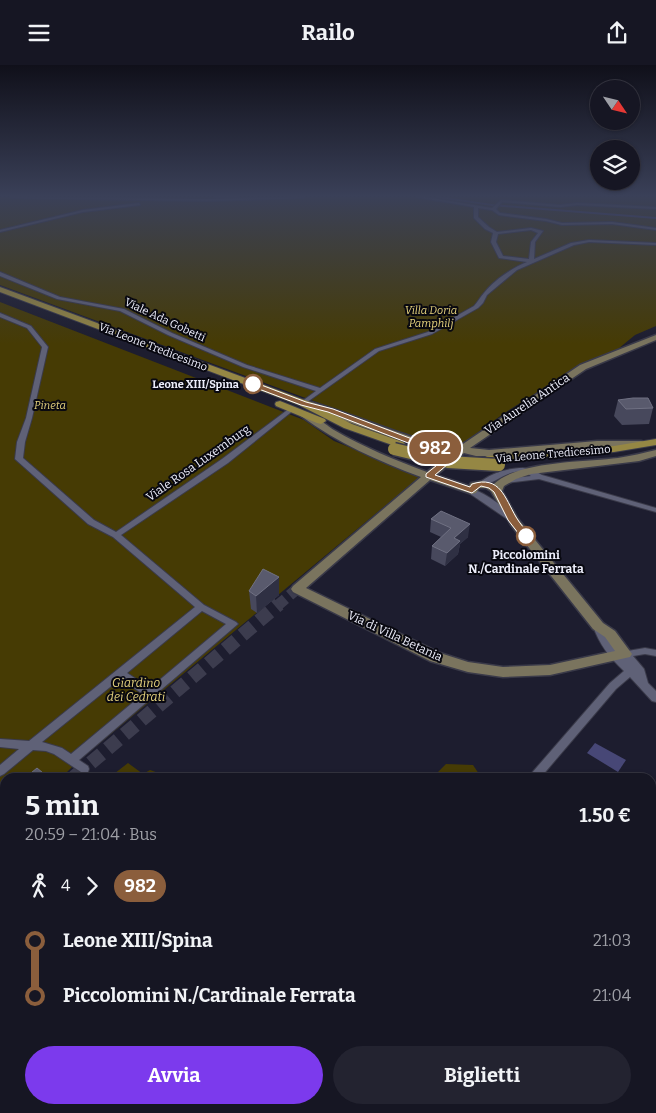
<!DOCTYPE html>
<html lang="it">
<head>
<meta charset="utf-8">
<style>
  body { margin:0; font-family:Bitter,serif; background:#232330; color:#f1f3f6; height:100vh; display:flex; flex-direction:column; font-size:19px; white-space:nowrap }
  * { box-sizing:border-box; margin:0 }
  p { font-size:16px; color:#9e9fa6 }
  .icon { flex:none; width:28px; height:28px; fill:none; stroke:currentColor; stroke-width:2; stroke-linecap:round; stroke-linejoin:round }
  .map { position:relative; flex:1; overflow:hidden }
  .sheet { position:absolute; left:0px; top:708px; width:656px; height:341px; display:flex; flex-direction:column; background:#161623; border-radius:15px 15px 0 0; box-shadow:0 1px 4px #0004,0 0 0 1px #353541 }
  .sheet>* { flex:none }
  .badge { padding:0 10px; border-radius:16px; font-size:18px; line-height:32px }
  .needle { width:32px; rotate:125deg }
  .fabs { position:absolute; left:590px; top:15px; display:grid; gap:10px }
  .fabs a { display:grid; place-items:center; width:50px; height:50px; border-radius:50%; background:#161623; box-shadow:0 1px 4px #0004,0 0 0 1px #353541; font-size:25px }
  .map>.badge { position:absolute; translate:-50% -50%; box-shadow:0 0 0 2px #fff }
  .legs { display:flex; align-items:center; gap:8px; height:55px; padding:0 25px; font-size:16px }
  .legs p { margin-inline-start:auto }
  .head { display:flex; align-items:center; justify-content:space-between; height:85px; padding:0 25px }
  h1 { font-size:28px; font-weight:700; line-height:38px }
  .action { display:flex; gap:10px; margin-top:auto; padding:10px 25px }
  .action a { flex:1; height:58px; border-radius:30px; background:#7c3aed; color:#fff; font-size:20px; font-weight:700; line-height:58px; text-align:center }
  .action a+a { background:#232330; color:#f1f3f6 }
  ul { padding:0 25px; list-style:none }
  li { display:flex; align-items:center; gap:18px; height:55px; font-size:19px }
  li i { display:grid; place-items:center; width:8px; height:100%; margin:0 6px; background:currentColor }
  li i::after { content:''; width:12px; height:12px; margin:-6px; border:4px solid; border-radius:50%; background:#161623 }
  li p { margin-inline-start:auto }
  li:first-child i { background:linear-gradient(#0000 50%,currentColor 0) }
  li:last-child i { background:linear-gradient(currentColor 50%,#0000 0) }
  header { display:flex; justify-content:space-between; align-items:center; height:65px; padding:0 25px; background:#161623; font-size:22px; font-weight:700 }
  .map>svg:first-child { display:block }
</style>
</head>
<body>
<header><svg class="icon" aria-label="menu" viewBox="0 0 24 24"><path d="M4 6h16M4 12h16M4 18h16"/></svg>Railo<svg class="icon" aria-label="share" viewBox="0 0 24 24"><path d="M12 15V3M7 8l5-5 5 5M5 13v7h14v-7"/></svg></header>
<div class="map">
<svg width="656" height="1048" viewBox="0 0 656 1048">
  <rect width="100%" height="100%" fill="#1d1d2f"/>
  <g fill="#463b04">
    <path d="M0,132H656V261L635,270L618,284L577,302L503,349L458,382L439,380L403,369L0,220Z"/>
    <path d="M0,237L304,355L334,376L421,411L76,698L62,712H5V761L0,766Z"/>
    <path d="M128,698L143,709L150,705L170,712H110Z"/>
    <path d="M446,699L473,700L481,712H433Z"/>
    <path d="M143,1044H589L586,1048H139Z"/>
  </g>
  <path fill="#474776" d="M595,678L626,695L618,707L587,688Z"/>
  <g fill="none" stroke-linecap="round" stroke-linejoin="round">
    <g stroke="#474776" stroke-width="2">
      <path d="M214,132H239"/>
      <path d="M437,132L492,140L656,153"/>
    </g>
    <path stroke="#3c3c4e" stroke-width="11" stroke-dasharray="11 5.5" stroke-linecap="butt" d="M277,541L297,524"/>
    <path stroke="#3c3c4e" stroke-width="14" stroke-dasharray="14 8" stroke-linecap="butt" d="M74,712L279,539"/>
    <path stroke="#3c3c4e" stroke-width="19" stroke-dasharray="19 9" stroke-linecap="butt" d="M0,775L5,771"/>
    <g stroke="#3a3a49" stroke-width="2">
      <g id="street">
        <path d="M11,132L207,134L304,132L302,133L207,136L13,133Z"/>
        <path d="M416,132H426L492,143L501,135L560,140L577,138L656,142V144L577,140L560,142L502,137L496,144L500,148L546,154L562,158L612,157L656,163V165L612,159L562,160L546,156L499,150L492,145L478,143V152L489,162L497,167L531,163L543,166L535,177L534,194L571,178L589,175L656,178V180L589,177L574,180L517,205L487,230L483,238L478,243L432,269L379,286L303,340L301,339V337L316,326L243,302L168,270L120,246L57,234L0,211V207L60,232L124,244L172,268L247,300L320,323L375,284L428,267L474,241C478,237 480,232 484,228C494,215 512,203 527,197L499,193L491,177L493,168L485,164L474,153V142ZM531,165L538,168L531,177L529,194L503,191L496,177L498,169Z"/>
        <path d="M139,138L140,140L83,147L0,167V165L83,145Z"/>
        <path d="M0,248L31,261L48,282L32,353L25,377L23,393L94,455L116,467L222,394L290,343H294L295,344L228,398L121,470L204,540L236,557L238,559L79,695L88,701L89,704L88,707L84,709L54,689L46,686L33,685L4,709L0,711V700L19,684L0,682V674L29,676L195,542L113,472L88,459L15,394L17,377L26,353L42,282L27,263L0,252ZM202,546L226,559L150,623L127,608ZM120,614L143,629L71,689L62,683L42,677Z"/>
        <path d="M523,403L533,405L542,410L656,443V447L539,414L505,418L501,416L505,414L531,411C512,397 496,421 480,420L479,418C491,408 508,403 523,403Z"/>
        <path d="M469,424C480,423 509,446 517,454L516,456H510L469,428L468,426Z"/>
        <path d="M598,558L601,559L610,578L629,599L620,589L622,587L645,583L656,585V591L645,589L633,591L644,604L648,618L656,626V637L652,636L630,612L616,624L541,712H530L531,709L610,618L624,606C610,593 599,579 593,561Z"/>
        <path d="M656,841V858L651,860V843Z"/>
      </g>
    </g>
    <g stroke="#3a3a49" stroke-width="3">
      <path id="secondary" d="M656,270V275L586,304L470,383L489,385L597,376H641L645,377V381L597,382L489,391H476L464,388L436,410L469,421L471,418L483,416L494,419C517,396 586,397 618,393C631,391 643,388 656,385V391L639,396L531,409L516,414L504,421L502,426L518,454L603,558L615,566L632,589L630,592L550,610L503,612L468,607L430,596L293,527L291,524L293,521L421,412C378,396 338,378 301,351V347C311,345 325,360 334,365C363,382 395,395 427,407L451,388L396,374L301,340V336L304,335C356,349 404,374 457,383L580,300ZM430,415L472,429L476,428L479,423H486L491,426L511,460L593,564L605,572L615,586L550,600L503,602L468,597L440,588L306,523Z"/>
    </g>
    <g stroke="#3a3a49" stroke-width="2">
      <g id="primary">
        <path d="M0,222L307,336L352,359L403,377L405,379L403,381H395L344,363L299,340L0,227Z"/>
        <path d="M280,336L325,354L326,356L321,359L317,358L276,341L275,339L276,337Z"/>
        <path d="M656,374V380L614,387L487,397L481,394L487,391L614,381Z"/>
      </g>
    </g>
    <use href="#street" fill="#5f6177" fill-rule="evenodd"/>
    <use href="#secondary" fill="#7a745e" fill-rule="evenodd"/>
    <use href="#primary" fill="#958744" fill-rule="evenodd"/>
    <g stroke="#3a3a49" stroke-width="15" stroke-linecap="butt">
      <path id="primary-bridge" d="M394,384L448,397L499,400"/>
    </g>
    <use href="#primary-bridge" stroke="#958744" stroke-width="12"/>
  </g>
  <g fill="#47485c">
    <path d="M618,335L653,343L649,359L622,360L614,351Z"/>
    <path d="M441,446L468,472L460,479L458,489L445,501L431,494L432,481L441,472L430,467L431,454Z"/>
    <path d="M279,512V530L257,548L251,544L249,526Z"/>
  </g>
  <g fill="#2f3043">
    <path d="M470,459L468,472L460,479L458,489L445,501L447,488L454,473Z"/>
    <path d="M279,512V530L257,548L256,531Z"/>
    <path d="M5,746V761L0,766V751Z"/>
  </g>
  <g fill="#595a6d" stroke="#707183">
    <path d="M633,333H648L653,343L626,344L618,335Z"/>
    <path d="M441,446L470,459L454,473L460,476L447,488L432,481L451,463L431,454Z"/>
    <path d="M263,504L279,512L256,531L249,526Z"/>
    <path d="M37,703L48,712H26Z"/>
    <path d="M0,727L4,730L5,729V746L0,751Z"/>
    <path d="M61,1044H93L97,1048H57Z"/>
  </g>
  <linearGradient id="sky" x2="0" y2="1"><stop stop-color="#10101a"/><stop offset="0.47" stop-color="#3a4058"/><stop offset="1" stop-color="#3a4058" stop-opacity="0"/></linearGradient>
  <rect width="656" height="279" fill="url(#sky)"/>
  <path fill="#8b5e3c" stroke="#fff" d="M251,318H256L306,337L333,344L420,377L461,385V388L435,410L470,422L472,419C500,410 505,433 516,452C520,459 526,465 530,471L529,473H522L508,455L494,427L489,423L481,421L472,428L426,412V409L452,388L416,381L328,347L301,340L251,321Z"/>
  <g fill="#fff" stroke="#8b5e3c" stroke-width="2.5">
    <circle cx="253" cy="319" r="9"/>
    <circle cx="526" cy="471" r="9"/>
  </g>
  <g text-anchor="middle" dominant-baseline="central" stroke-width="4" stroke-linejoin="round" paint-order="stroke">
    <g font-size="11" font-style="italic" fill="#e5d27d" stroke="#080810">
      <text x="431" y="245">Villa Doria<tspan x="431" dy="13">Pamphilj</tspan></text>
      <text x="50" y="340">Pineta</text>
    </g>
    <g font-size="11" fill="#edeefb" stroke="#080810">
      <text transform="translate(165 255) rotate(25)">Viale Ada Gobetti</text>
      <text transform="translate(153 282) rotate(21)">Via Leone Tredicesimo</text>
      <text transform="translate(553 389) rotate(-5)">Via Leone Tredicesimo</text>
    </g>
    <g font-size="11" font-weight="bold" fill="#edeefb" stroke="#080810" text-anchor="end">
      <text x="239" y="319">Leone XIII/Spina</text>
    </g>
    <g font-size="12" fill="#edeefb" stroke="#080810">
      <text transform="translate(527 339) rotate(-34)">Via Aurelia Antica</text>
      <text transform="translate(198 398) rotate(-35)">Viale Rosa Luxemburg</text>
      <text transform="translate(395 571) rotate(25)">Via di Villa Betania</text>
    </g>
    <g font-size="12" font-weight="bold" fill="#edeefb" stroke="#080810">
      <text x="526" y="490">Piccolomini<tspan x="526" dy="14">N./Cardinale Ferrata</tspan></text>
    </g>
    <g font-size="12" font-style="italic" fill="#e5d27d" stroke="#080810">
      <text x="136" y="618">Giardino<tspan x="136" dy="14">dei Cedrati</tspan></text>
    </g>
  </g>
</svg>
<div class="fabs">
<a><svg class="needle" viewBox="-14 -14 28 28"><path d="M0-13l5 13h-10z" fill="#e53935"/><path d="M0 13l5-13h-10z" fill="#9e9fa6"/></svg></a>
<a><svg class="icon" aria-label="layers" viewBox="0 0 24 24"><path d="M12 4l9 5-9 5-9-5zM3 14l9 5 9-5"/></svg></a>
</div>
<b class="badge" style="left:435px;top:383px;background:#8b5e3c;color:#fff">982</b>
<section class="sheet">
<div class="head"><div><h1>5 min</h1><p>20:59 – 21:04 · Bus</p></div><b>1.50 €</b></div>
<div class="legs"><svg class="icon" aria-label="walk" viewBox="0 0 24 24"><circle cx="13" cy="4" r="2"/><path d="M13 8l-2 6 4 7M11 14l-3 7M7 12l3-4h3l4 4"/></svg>4<svg class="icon" aria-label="forward" viewBox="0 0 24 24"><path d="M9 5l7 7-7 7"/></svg><b class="badge" style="background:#8b5e3c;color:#fff">982</b></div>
<ul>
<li><i style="color:#8b5e3c"></i><b>Leone XIII/Spina</b><p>21:03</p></li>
<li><i style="color:#8b5e3c"></i><b>Piccolomini N./Cardinale Ferrata</b><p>21:04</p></li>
</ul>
<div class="action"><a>Avvia</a><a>Biglietti</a></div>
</section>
</div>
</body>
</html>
